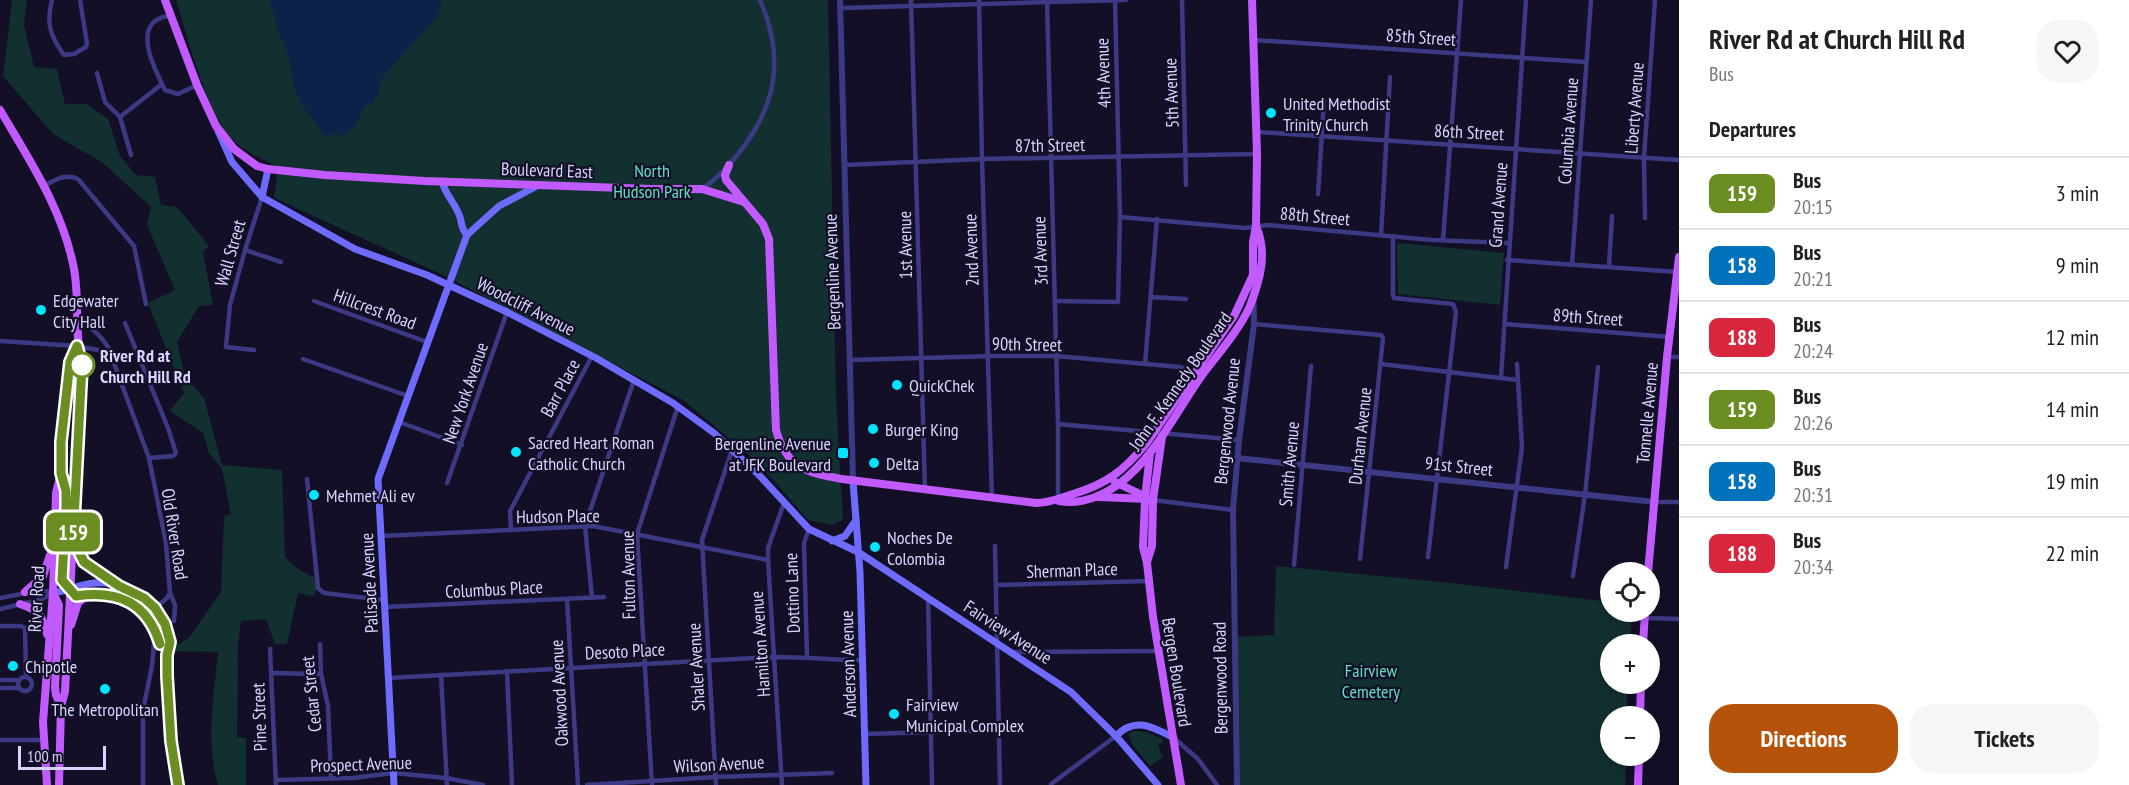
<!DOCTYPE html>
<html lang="en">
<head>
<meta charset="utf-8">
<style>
  body { margin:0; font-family:"PT Sans Narrow",sans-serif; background:#f6f6f6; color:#202124; height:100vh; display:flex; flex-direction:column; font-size:22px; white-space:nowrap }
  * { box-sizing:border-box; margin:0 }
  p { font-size:20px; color:#757577 }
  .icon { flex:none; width:33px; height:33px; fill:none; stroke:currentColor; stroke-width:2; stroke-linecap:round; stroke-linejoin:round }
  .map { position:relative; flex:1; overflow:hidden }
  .drawer { display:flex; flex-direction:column; background:#fff; width:450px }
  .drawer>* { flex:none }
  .badge { padding:0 12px; border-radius:9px; font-size:21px; line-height:39px }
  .buttons { position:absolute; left:1600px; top:562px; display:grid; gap:12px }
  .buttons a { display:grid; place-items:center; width:60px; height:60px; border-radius:50%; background:#fff; box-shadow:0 3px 9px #0003; font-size:30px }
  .scale { position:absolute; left:18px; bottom:15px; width:88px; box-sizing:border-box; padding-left:6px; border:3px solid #d9d4ff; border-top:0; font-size:16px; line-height:21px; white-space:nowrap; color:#d9d4ff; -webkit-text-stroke:4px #130f26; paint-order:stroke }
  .map>.badge { position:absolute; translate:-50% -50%; box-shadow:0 0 0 3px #fff }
  h2 { padding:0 30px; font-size:22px; line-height:54px }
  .round { display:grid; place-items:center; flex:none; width:63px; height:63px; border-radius:24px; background:#f6f6f6 }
  .headline { display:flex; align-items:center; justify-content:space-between; height:102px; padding:0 30px }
  h1 { font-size:28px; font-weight:700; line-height:45px }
  .action { display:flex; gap:12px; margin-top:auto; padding:12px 30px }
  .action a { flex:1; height:69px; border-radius:24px; background:#b45309; color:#fff; font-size:24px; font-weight:700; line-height:69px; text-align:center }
  .action a+a { background:#f6f6f6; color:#202124 }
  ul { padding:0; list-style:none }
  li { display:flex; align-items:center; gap:18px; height:72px; padding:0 30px; border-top:2px solid #e0e0e0 }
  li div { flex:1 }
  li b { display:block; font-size:22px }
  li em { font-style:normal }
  li .badge { min-width:66px; font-weight:700; text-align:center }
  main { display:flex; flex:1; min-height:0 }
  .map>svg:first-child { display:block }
</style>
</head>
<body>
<main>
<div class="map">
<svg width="1679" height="785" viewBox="0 0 1679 785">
  <rect width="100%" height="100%" fill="#130f26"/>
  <g fill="#12302f">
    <path d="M12,0H27L24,25L34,67L57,69L65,104H87L108,119L120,156L136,175L155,177L161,205L177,207L209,246L203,252L213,305L199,306L177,342L185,377L204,398L222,465L282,470L285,557L299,570L316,578L318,588L313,596L298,593L287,644H275L266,619L241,621L238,645L237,737L246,738V785H218C205,742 214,696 218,652L168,651L189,638L221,592L224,516L231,514L222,469L209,453L203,433L170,411L184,393L148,303L175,290L147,225L151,207L103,163L53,134L3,76Z"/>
    <path d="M176,0H828L836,396L843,520L832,525L808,520L768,474L746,452L683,400L441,274L274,198L278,167C262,159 243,151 231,138C208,116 186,32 176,0Z"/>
    <path d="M1399,243L1504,253L1500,305L1398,294L1397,244Z"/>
    <path d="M1276,566L1451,583L1611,602V612H1632L1630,645H1611V684H1628L1626,717H1611V756H1626L1625,785H1238L1237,637L1274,635Z"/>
    <path d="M1132,731L1146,732L1162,739L1163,742L1158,745L1163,757L1150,766L1132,744L1129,735Z"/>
  </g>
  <path fill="#0c2248" d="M270,0H442L438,16L383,76L378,93L373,101L365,107L355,126L343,136L336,134L325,136L300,102L295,91L288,54L278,32Z"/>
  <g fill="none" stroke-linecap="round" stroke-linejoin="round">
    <g stroke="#3d3a85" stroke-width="4.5">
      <path d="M52,0C46,23 50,36 64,55L74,54L86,47L87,43L80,0"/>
      <path d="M911,0L925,490"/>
      <path d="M979,0L982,159L992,498"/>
      <path d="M1047,0L1058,424V498"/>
      <path d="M1182,0L1186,185"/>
      <path d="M841,8L1126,0"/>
      <path d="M170,15C165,17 157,18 153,23C138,38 157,74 165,90L178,94L197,85"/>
      <path d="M1254,40L1586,62"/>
      <path d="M97,73L105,102L120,117L131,155"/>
      <path d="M120,117L162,84"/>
      <path d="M1257,132L1679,160"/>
      <path d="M844,165L982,159L1257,154"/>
      <path d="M44,186C55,180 65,173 78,179L134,246L146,304"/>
      <path d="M702,189C717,179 727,168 738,154C777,106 785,57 760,0"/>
      <path d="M1318,194L1324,101"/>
      <path d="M1120,217L1245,228L1267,225L1432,240L1509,243"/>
      <path d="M1645,218L1644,158L1655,0"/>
      <path d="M1381,235L1390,77"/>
      <path d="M1393,236V295L1394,298L1453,304L1456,312L1428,557"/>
      <path d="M1443,240L1461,0"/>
      <path d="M245,250L281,262"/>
      <path d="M1507,260L1678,272"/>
      <path d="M1572,264L1591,0"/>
      <path d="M1609,266L1612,216"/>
      <path d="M1151,297L1186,299"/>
      <path d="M314,301L427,342"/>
      <path d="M1055,301L1118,302L1120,217L1115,0"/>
      <path d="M78,322C92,327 100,335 108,347L149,458L166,543L170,593L167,598L155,608"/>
      <path d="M125,323L168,428L176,453L173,456L149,458"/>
      <path d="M1254,324L1381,335L1383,338L1360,559"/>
      <path d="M1505,324L1670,337"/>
      <path d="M0,341L77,346L103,351L110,359"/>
      <path d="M254,350L226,347L230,305L245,250L262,197"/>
      <path d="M1667,357H1679"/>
      <path d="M303,359L408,396"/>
      <path d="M849,360L995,356H1056L1180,367L1196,373"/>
      <path d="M1145,364L1157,219"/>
      <path d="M1381,364L1517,380"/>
      <path d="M1501,377L1526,0"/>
      <path d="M399,422L462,445"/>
      <path d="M1058,424L1239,440"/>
      <path d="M307,479L318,588L324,593L384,600"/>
      <path d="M447,483L507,312"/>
      <path d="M1153,500L1233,510"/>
      <path d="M1655,502H1679"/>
      <path d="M511,530L510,511L592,356"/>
      <path d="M381,536L593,526L768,560"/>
      <path d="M995,546L1000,785"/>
      <path d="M1294,565L1311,366"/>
      <path d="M1506,567L1522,447L1517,364"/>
      <path d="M1573,576L1585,495L1598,367"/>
      <path d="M996,585L1149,581"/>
      <path d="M170,593L175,605L174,621"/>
      <path d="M0,598L42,590L53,593"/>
      <path d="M592,598L585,526L634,380"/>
      <path d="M928,598L932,785"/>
      <path d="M567,599L578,785"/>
      <path d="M385,607L604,597"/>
      <path d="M0,609L42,599L53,593"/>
      <path d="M1644,618L1679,619"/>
      <path d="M0,626H21L25,628L26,677"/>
      <path d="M320,644L321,674L328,706L331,778"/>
      <path d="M270,649L276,785"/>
      <path d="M1012,652L1160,651"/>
      <path d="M807,657L804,543L809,529"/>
      <path d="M507,671L512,785"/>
      <path d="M271,673L321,674"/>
      <path d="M441,675L447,785"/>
      <circle cx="25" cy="684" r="7"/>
      <path d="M388,678L775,657C804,657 833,660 862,660"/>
      <path d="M0,680H19"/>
      <path d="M0,688H19"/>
      <path d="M865,734L1000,730"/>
      <path d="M1175,739L1198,759L1217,785"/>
      <path d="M0,740H43"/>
      <path d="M276,780L353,778L393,773L446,778L483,785"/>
      <path d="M1051,784L1116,736"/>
      <path d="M143,785V710L152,666L155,632"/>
      <path d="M587,785L716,777L832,773"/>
      <path d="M652,785L637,534L678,406"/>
      <path d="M716,785L702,540L732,450"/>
      <path d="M782,785L768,560V548L784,503"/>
    </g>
    <g stroke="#3d3a85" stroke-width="6">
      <path d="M840,0L853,481"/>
      <path d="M1237,458L1655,502"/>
      <path d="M1237,785L1233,510L1239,440L1254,324L1253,277"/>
    </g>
    <g stroke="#6f6bff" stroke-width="7">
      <path d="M218,131L232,162L262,197L355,249L427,275L507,312L596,358L673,403L714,433L759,475L809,529L858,552L1071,692L1116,736L1158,785"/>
      <path d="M442,181C445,195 456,204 460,217C462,224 461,229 467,235"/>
      <path d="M262,197L268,169"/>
      <path d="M853,481L860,572L866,785"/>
      <path d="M832,541L845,536L856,520"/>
      <path d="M70,590L76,596C109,591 139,596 155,630C159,639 162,647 167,655"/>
      <path d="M53,593C72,590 85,581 106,583C130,586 158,602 166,627C171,643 167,659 167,676C168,713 172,749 178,785"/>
      <path d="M1116,736C1134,717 1152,726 1172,737"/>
      <path d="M394,785L378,479L467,235L499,206L537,186"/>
    </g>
    <g stroke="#c25bff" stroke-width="8">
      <path d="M165,0L197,85L216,126L234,149L257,166L268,169L325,175L425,181L651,189H702L744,202"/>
      <path d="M0,110C30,161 63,210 74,269C80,301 74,334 82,365L65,692L61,706L59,785"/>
      <path d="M729,165L725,175L726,180L763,224L769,239L776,430C787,469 806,472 842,479L1036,503C1050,503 1060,498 1073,494C1107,484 1123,471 1146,444L1234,316L1253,275V242L1256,226L1257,154L1252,0"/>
      <path d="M1150,453L1145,499L1143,547L1147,563L1153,617L1181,785"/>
      <path d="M61,474L66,491V507L61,576L70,590"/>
      <path d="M1115,482L1140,494L1145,499"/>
      <path d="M1098,497L1148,499"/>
      <path d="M1059,501C1081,505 1102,496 1119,484C1156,456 1177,410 1203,374C1218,354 1240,329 1250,306C1260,280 1268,253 1256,226"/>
      <path d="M73,541L84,562L119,586"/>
      <path d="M1147,562L1152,546L1153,500L1162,437"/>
      <path d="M1648,573L1667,357L1679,257"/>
      <path d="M25,592L43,576L50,555"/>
      <path d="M53,593L59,605L55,687L56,695L61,706"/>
      <path d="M20,604C38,610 43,616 47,634"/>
      <path d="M71,625L78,603L89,594"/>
      <path d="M1643,645L1645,612"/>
      <path d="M1640,717L1641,684"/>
      <path d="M47,785L43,722L53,593L56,493L61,473V442L70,362L77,346"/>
      <path d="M1638,785L1639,756"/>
    </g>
  </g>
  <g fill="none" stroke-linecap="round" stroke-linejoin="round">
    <g stroke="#fff" stroke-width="14">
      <path id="line" d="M160,644C147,602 118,590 76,596L62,580L66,507V491L61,473V442L70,362L77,346L82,365L73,540L84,562L119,586L144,598L155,608L165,624L170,642L167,655V676L171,741L178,785"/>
    </g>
    <use href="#line" stroke="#6b8e23" stroke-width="9"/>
  </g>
  <g fill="#00e5ff" stroke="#130f26" stroke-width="2">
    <circle cx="1271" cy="113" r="6"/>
    <circle cx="41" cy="310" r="6"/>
    <circle cx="897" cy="385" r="6"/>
    <circle cx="873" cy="429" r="6"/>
    <circle cx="516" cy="452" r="6"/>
    <rect x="837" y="447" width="12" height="12" rx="3"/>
    <circle cx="874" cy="463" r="6"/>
    <circle cx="314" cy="495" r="6"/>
    <circle cx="875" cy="547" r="6"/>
    <circle cx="13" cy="666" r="6"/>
    <circle cx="105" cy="689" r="6"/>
    <circle cx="894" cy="714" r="6"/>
  </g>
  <circle fill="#fff" stroke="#6b8e23" stroke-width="3" cx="82" cy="365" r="12"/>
  <g text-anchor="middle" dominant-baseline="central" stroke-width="4.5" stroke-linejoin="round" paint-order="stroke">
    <g font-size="18" fill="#d9d4ff" stroke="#130f26">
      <text transform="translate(1421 37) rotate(4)">85th Street</text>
      <text transform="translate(1103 73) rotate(-92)">4th Avenue</text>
      <text transform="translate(1171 93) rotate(-92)">5th Avenue</text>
      <text transform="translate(1634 108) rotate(-86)">Liberty Avenue</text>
      <text transform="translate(1568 131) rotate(-86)">Columbia Avenue</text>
      <text transform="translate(1469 132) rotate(3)">86th Street</text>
      <text transform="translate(1050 145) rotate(-1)">87th Street</text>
      <text transform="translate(547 170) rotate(2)">Boulevard East</text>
      <text transform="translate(1498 205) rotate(-86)">Grand Avenue</text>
      <text transform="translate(1315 216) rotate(5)">88th Street</text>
      <text transform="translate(905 245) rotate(-91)">1st Avenue</text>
      <text transform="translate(971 250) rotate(-92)">2nd Avenue</text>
      <text transform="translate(1040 251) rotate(-92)">3rd Avenue</text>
      <text transform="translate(230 253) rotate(-74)">Wall Street</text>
      <text transform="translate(832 272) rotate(-92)">Bergenline Avenue</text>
      <text transform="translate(526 306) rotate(27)">Woodcliff Avenue</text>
      <text transform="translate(375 309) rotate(20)">Hillcrest Road</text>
      <text transform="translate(1588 317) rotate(4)">89th Street</text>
      <text transform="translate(1027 344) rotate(1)">90th Street</text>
      <text transform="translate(1180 381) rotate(-55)">John F. Kennedy Boulevard</text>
      <text transform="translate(560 388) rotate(-62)">Barr Place</text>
      <text transform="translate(465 393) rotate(-71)">New York Avenue</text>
      <text transform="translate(1647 413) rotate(-85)">Tonnelle Avenue</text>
      <text transform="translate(1227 421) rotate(-84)">Bergenwood Avenue</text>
      <text transform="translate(1360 436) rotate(-84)">Durham Avenue</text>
      <text transform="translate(1289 464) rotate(-85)">Smith Avenue</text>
      <text transform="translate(1459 466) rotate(6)">91st Street</text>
      <text transform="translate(558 516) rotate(-1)">Hudson Place</text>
      <text transform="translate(175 534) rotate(81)">Old River Road</text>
      <text transform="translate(1072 570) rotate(-2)">Sherman Place</text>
      <text transform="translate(628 575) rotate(-91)">Fulton Avenue</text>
      <text transform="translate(369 583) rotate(-93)">Palisade Avenue</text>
      <text transform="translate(494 589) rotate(-3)">Columbus Place</text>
      <text transform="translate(792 593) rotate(-92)">Dottino Lane</text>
      <text transform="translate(36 599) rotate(-87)">River Road</text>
      <text transform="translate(1008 632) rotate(33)">Fairview Avenue</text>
      <text transform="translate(760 644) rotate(-94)">Hamilton Avenue</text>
      <text transform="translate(625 651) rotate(-3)">Desoto Place</text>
      <text transform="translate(848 664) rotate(-92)">Anderson Avenue</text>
      <text transform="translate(696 667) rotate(-93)">Shaler Avenue</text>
      <text transform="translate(1177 672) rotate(81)">Bergen Boulevard</text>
      <text transform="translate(1220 678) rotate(-91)">Bergenwood Road</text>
      <text transform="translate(559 693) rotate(-93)">Oakwood Avenue</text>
      <text transform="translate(311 694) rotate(-96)">Cedar Street</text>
      <text transform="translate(259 717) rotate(-92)">Pine Street</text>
      <text transform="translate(361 764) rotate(-2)">Prospect Avenue</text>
      <text transform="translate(719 764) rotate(-3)">Wilson Avenue</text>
    </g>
    <g font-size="18" fill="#d9d4ff" stroke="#130f26" text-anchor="start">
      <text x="1283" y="103">United Methodist<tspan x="1283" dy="21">Trinity Church</tspan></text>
      <text x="53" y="300">Edgewater<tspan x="53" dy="21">City Hall</tspan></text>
      <text x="909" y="385">QuickChek</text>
      <text x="885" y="429">Burger King</text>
      <text x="528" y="442">Sacred Heart Roman<tspan x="528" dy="21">Catholic Church</tspan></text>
      <text x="831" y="443" text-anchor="end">Bergenline Avenue<tspan x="831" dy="21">at JFK Boulevard</tspan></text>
      <text x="886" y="463">Delta</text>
      <text x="326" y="495">Mehmet Ali ev</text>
      <text x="887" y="537">Noches De<tspan x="887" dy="21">Colombia</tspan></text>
      <text x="25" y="666">Chipotle</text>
      <text x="906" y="704">Fairview<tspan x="906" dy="21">Municipal Complex</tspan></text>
      <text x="105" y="709" text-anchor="middle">The Metropolitan</text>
    </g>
    <g font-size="18" fill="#5fe0c0" stroke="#130f26">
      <text x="652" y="170">North<tspan x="652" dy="21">Hudson Park</tspan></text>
      <text x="1371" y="670">Fairview<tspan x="1371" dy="21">Cemetery</tspan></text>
    </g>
    <g font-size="18" font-weight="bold" fill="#d9d4ff" stroke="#130f26" text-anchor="start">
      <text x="100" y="355">River Rd at<tspan x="100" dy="21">Church Hill Rd</tspan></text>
    </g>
  </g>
</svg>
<div class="buttons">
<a><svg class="icon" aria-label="locate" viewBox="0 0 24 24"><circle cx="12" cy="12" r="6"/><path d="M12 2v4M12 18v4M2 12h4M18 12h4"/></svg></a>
<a>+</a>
<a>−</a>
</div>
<div class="scale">100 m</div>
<b class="badge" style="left:73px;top:532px;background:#6b8e23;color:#fff">159</b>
</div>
<section class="drawer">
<div class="headline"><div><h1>River Rd at Church Hill Rd</h1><p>Bus</p></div><a class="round"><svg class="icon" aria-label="heart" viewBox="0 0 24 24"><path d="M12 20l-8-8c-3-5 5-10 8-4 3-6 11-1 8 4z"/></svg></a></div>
<h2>Departures</h2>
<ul>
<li><span class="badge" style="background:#6b8e23;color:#fff">159</span><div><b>Bus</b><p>20:15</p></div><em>3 min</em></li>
<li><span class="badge" style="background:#0072bc;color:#fff">158</span><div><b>Bus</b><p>20:21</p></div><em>9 min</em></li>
<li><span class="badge" style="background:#d7263d;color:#fff">188</span><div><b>Bus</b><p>20:24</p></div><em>12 min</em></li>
<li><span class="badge" style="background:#6b8e23;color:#fff">159</span><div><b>Bus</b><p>20:26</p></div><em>14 min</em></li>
<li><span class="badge" style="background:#0072bc;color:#fff">158</span><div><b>Bus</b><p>20:31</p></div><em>19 min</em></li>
<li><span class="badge" style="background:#d7263d;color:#fff">188</span><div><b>Bus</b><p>20:34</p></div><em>22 min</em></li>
</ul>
<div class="action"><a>Directions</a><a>Tickets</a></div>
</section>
</main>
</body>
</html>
